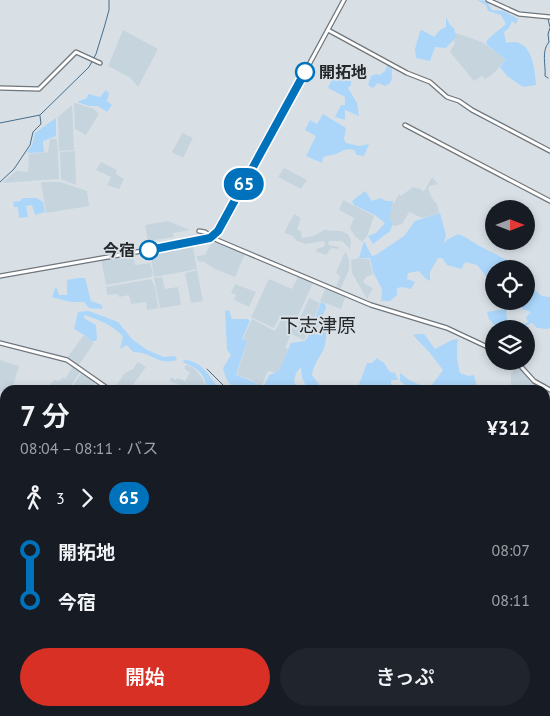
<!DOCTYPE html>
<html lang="ja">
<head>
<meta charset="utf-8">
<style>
  body { margin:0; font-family:"PT Sans","Noto Sans JP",sans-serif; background:#20242c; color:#f1f3f6; height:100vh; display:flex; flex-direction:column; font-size:19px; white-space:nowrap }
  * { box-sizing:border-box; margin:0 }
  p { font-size:16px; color:#9ea1a6 }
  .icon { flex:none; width:28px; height:28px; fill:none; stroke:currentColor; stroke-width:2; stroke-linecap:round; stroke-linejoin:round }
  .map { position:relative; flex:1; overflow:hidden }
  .panel { position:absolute; left:0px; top:385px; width:550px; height:331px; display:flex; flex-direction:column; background:#171b24; border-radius:15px 15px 0 0; box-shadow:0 2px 8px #0003 }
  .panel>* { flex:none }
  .badge { padding:0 10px; border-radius:16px; font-size:18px; line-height:32px }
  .needle { width:32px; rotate:90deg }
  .controls { position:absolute; left:485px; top:200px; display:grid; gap:10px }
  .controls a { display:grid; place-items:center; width:50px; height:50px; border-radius:50%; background:#171b24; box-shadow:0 2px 8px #0003; font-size:25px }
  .map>.badge { position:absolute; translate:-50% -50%; box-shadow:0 0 0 2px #fff }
  .legs { display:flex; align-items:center; gap:8px; height:55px; padding:0 20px; font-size:16px }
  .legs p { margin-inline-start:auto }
  .head { display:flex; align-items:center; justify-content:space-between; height:85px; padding:0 20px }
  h1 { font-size:28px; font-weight:600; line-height:38px }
  .button { display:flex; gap:10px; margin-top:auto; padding:10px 20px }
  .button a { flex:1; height:58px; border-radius:30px; background:#d93025; color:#fff; font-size:20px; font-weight:600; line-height:58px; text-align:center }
  .button a+a { background:#20242c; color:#f1f3f6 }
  ul { padding:0 20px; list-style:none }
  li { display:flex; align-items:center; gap:18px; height:50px; font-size:19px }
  li i { display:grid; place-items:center; width:8px; height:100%; margin:0 6px; background:currentColor }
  li i::after { content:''; width:12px; height:12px; margin:-6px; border:4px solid; border-radius:50%; background:#171b24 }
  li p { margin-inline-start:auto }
  li:first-child i { background:linear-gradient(#0000 50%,currentColor 0) }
  li:last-child i { background:linear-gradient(currentColor 50%,#0000 0) }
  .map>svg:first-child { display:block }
</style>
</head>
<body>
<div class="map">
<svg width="550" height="716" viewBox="0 0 550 716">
  <rect width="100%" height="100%" fill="#d8e0e6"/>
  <g fill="#c6d4de">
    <path d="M123,30L158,49L138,87L131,78L108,66Z"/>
    <path d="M450,32H453L482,42L506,60L492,75L485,79L482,76L474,81L450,52L455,43Z"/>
    <path d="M75,103L94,109L99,114L86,135L75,129L74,104Z"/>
    <path d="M72,105L74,150L59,151L58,117Z"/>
    <path d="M182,133L193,138L183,158L172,152Z"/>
    <path d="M50,139H57L59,179L2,183L16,171L28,172L29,154L48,152Z"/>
    <path d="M75,151L76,185L61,179L60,152Z"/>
    <path d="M101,162L117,170L116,174L124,179L119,189L107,185L111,177L96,170Z"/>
    <path d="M284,168L307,180L301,189L278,177Z"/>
    <path d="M432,177L438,184L430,186L428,189L432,198L437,204L439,213L422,218L409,212L403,223L396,226L389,224L388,206L394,203L399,194L401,196L413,187L421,189L422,191L425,190Z"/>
    <path d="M41,182H60L87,191L89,206L46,213Z"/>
    <path d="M343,200L374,216L367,236L362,242L355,236L350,228L354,218L339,210Z"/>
    <path d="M294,214L301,218L297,229L301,231L302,238L314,236L324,230L341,231L348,234L351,240L350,249L342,241H329L328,244L329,245L339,247L338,249L331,248L326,255L317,252L316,249L323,247L325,245L324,241L306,244L297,241L293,236L284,233Z"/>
    <path d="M168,221L190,230L173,233L174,237L148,241L145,225Z"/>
    <path d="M213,239L246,252L235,277L215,269L204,262L198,261L197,256L205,255Z"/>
    <path d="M192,243L197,269L154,277L150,251Z"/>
    <path d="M346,252L349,259V270L340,290L336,288L340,276L336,273L343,256Z"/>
    <path d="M133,254L135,265L150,263L153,274L151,277L106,285L101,260Z"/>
    <path d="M358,258L369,259L373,275L367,276L363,281L365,284L373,288L367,299L352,273L351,260Z"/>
    <path d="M197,270L203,301L191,303L185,273Z"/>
    <path d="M299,275L314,281L296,320L293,321L280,316L274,328L251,317L269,279L292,289Z"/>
    <path d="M162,277L165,289L178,287L181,305L160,308L154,278Z"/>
    <path d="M151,279L155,287L158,308L147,310L146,302L131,304L129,295L119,297L118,294L107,295L106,287Z"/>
    <path d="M235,284L256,292L249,307L234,300L236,295L231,293Z"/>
    <path d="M326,287L346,295L341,309L320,301Z"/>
    <path d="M309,298L320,303L310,328L298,323Z"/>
    <path d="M252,319L275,331L281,320L284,319L309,330L304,340L291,334L285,348L288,349L286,362L279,373L268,371L261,387L252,380L237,375L247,341L243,339Z"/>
    <path d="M84,335L94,343L78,366L66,359Z"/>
    <path d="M0,360L19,366L12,390H5V392L0,391Z"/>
    <path d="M138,362L146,367L129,390H113L125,373L133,369Z"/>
    <path d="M517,364L535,384L550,391V422L545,421V390H511V374Z"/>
    <path d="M186,365L194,368L203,379L205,385L210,390H195L169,381L172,377L175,380L178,378L185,381L190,373L184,368Z"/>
    <path d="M73,366L80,372L68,390H46L54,380L59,381L63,377L65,379Z"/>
    <path d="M82,372L95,382L90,390H70Z"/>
  </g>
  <g fill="#abd6fa">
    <path d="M477,0C487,0 488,3 492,10L504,11L518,19L516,24L512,21L509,28L504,32L506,43C531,36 535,66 536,85L523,87L507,76L500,67L506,60L487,45L486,42L489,38L506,24L501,15L488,11L486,5Z"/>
    <path d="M446,17L450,25L454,28L456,37L446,48L435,47L430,61L416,58L415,49L420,31L422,30L434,37L440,30L446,27Z"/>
    <path d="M388,64L392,66C391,74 395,83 385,86L378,83L373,88L368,85L371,76L376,74L380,75L385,71Z"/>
    <path d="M337,69L351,76V85L348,88L357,103L359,116L345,110V120L335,117L341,105H345V97L328,88Z"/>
    <path d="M106,90L109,94L107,101L112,105L107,112L98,106H89L77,102L87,98L88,94L100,97Z"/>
    <path d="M323,114L346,128L344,139L346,143L359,146L369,144L364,156L357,155L354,150C346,148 343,151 336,154C332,156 327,155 323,157L322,163L306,156L316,136L305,130L310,120L317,124Z"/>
    <path d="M56,118V136L43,141L44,152L30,153L27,152L32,145L35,133Z"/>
    <path d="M365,191L372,201L381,198L386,201H393L389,219L393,223L390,231L373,244L368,236L376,233L385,223L375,215L354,205L352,201Z"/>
    <path d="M23,198H37L43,202L45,212L35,215L32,205L26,206L28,217L19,218L18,207H14L13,202L20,201Z"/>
    <path d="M440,213L446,235L444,243L448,239L458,234C469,238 469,240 478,245C490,252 502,256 513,265V269H494V279L485,275L477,265L466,262L463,265L462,269L447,265L442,258H438L430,272V281L426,279L419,271L408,273L407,279L415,282L411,289L402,287L397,288V295L390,301H381L382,289L373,272L370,258H359L364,241L372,256L376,255L404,236L415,221Z"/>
    <path d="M78,278H85L91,301L102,305V309L89,308L84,302H70L52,297L56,286L59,295H67V280Z"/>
    <path d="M526,283L542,296L550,297V327L548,329L537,328L532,323L527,325L526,331V329H524L523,325L528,322L526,317L531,312L522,309V301H526Z"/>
    <path d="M321,302L325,304L326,308L316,331L326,332C327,355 316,355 312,375L323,390H308L302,378L301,367L296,373L294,382L296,385L297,390C286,390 245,392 238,389C228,385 225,377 223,368L231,355L227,350L225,311L229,310L232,319H247L250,321L242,339L247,341L236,375L252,381L263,388L269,375L279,371L291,343L305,341L309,335Z"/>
    <path d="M506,309L508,329H498L489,319L487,312Z"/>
    <path d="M89,311L118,322L132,339L147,350L164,357L175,356L177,360C157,366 151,351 133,352L127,345L120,349L123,336C112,325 99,320 85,315L84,318L96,325L97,338L96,341H91L86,336L74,329L78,312Z"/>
    <path d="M419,334H424L435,349L452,340L458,339C456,350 457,362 460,373L469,376L474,375L477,387L488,388V390H412L400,381V373L409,380L429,389L443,370L430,353L413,335Z"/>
    <path d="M377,358L384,363L390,372L395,373L398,380H391V384L398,390H368L358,387L367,363H372Z"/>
    <path d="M184,360C202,360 210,378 220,390H211C203,383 207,383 203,376C198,368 191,366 183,362Z"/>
    <path d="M550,449V520L545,519V450Z"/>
    <path d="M545,536L550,540V632L545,623Z"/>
    <path d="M449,711H520L524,714V716H448Z"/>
  </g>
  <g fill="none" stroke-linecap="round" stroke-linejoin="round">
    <g stroke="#446d8d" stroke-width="1">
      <path d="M548,19L550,27"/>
      <path d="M548,78L545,76C546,65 541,51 549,42L548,34L550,28"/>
      <path d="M0,123L40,115L89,67L96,54L104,28L109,10V0"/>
      <path d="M0,182L14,169L30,145L33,132L41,124L40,116"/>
      <path d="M207,369L228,390"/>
      <path d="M396,388L399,390"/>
      <path d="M545,442L550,443"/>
    </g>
    <g stroke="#528bb8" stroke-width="3">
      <path d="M0,453L5,452"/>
      <path d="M545,691L550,692"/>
    </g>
    <g stroke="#6f767c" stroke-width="5.5">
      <g id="tertiary">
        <path d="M328,30L407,73L430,82L447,97L459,101L472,110L550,151"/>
        <path d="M0,88L39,89L76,52L100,63"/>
        <path d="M405,125L550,201"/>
        <path d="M199,231L205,232L217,240L371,305L447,328L494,350"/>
        <path d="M0,343L67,360L110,390"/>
        <path d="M516,361L534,381L550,390"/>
        <path d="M0,613L5,612"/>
        <path d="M545,642L550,646"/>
        <path d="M16,711V716"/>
        <path d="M104,711L106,716"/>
        <path d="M181,711L183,716"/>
        <path d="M136,716L148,711"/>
        <path d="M544,716L550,702"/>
      </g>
    </g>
    <g stroke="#6f767c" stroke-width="5.5">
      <g id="secondary">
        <path d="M488,0L519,14L550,17"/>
        <path d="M0,276L193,242C205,240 214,238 221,227L344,0"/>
      </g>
    </g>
    <use href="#tertiary" stroke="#fff" stroke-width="3"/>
    <use href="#secondary" stroke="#fff" stroke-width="3"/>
  </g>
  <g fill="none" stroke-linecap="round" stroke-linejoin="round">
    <g stroke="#fff" stroke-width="11">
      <path id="line-1" d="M149,250L210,238L218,231L305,72"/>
    </g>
    <use href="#line-1" stroke="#0072bc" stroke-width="8"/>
  </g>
  <g fill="#fff" stroke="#0072bc" stroke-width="2.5">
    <circle cx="305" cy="72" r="9"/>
    <circle cx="149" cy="250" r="9"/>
  </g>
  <g text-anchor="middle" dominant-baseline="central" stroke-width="4" stroke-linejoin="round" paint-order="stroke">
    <g font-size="16" font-weight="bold" fill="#25282a" stroke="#d8e0e6" text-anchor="start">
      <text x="319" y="72">開拓地</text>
      <text x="135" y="250" text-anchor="end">今宿</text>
    </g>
    <g font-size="19" fill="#25282a" stroke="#d8e0e6">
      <text x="318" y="325">下志津原</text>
    </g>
  </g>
</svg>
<div class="controls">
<a><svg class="needle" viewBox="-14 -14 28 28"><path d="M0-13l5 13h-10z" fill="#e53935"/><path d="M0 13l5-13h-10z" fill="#9ea1a6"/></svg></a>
<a><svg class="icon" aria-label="locate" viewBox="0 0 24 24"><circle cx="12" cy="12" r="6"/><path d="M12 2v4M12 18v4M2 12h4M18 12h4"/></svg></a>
<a><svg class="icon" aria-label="layers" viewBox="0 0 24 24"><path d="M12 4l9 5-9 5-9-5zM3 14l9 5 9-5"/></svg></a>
</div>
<b class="badge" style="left:244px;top:184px;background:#0072bc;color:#fff">65</b>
<section class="panel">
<div class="head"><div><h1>7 分</h1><p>08:04 – 08:11 · バス</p></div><b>¥312</b></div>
<div class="legs"><svg class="icon" aria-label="walk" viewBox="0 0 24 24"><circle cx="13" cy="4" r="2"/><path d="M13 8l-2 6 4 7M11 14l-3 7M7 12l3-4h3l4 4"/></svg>3<svg class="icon" aria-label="forward" viewBox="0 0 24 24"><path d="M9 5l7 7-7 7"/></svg><b class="badge" style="background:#0072bc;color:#fff">65</b></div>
<ul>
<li><i style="color:#0072bc"></i><b>開拓地</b><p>08:07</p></li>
<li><i style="color:#0072bc"></i><b>今宿</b><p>08:11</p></li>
</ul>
<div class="button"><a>開始</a><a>きっぷ</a></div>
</section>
</div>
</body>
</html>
